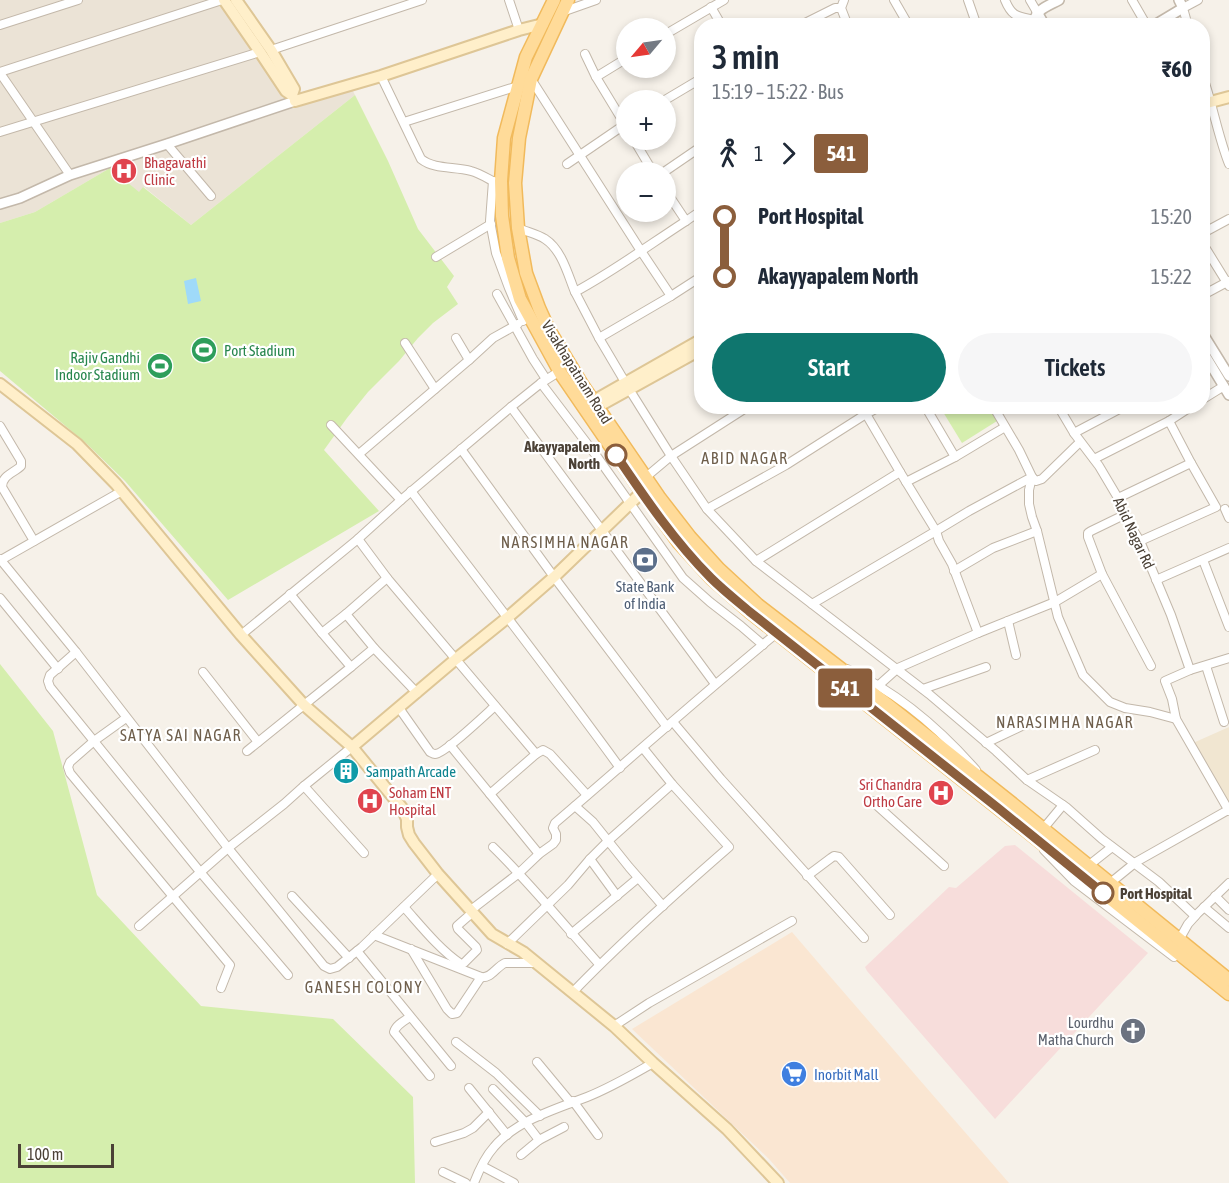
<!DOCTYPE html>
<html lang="en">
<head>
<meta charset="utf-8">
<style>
  body { margin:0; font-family:"Asap Condensed",sans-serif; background:#f6f6f7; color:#1f2937; height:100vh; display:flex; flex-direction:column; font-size:22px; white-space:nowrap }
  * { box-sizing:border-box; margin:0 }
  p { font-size:20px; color:#747a83 }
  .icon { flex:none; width:33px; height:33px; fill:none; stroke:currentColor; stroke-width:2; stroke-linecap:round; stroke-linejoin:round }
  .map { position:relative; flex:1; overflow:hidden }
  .drawer { position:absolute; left:694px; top:18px; width:516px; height:396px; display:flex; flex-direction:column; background:#fff; border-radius:24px; box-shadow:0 3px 9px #0003 }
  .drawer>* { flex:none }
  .badge { padding:0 12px; border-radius:4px; font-size:21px; line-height:39px }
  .needle { width:39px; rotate:241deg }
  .controls { position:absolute; left:616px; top:18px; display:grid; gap:12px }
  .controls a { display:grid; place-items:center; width:60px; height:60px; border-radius:50%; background:#fff; box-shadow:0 3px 9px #0003; font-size:30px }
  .scale { position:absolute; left:18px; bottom:15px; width:96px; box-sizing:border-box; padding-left:6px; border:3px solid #4b4136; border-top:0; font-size:16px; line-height:21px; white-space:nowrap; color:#4b4136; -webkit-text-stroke:4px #fff; paint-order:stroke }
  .map>.badge { position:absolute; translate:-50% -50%; box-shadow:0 0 0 3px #fff }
  .legs { display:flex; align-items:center; gap:9px; height:66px; padding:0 18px; font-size:20px }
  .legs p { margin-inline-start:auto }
  .summary { display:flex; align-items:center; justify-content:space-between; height:102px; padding:0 18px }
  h1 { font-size:33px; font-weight:600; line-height:45px }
  .primary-button { display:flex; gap:12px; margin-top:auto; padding:12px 18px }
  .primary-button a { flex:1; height:69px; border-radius:36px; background:#0f766e; color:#fff; font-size:24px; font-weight:600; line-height:69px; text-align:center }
  .primary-button a+a { background:#f6f6f7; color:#1f2937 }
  ul { padding:0 18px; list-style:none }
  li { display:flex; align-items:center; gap:21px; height:60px; font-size:22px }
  li i { display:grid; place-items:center; width:9px; height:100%; margin:0 8px; background:currentColor }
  li i::after { content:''; width:15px; height:15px; margin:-8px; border:4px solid; border-radius:50%; background:#fff }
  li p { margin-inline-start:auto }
  li:first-child i { background:linear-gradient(#0000 50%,currentColor 0) }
  li:last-child i { background:linear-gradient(currentColor 50%,#0000 0) }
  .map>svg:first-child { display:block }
</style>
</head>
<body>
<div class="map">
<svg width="1229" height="1183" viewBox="0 0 1229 1183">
  <rect width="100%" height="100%" fill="#f6f1e9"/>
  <path fill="#ebe3d6" d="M0,0H217L286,99L295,108L352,89L355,95L191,225L144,187L139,193L110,168L35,212L0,223Z"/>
  <path fill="#fae6d2" d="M792,932L828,974L1009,1183H790L769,1159L632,1029Z"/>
  <path fill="#f1e6d1" d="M1229,727V805L1193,743Z"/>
  <path fill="#f7dddb" d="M1015,845L1148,953L995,1119L867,971L865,967L949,887L956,888L1005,846Z"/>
  <g fill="#d5eead">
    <path d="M355,95L388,161L418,229L454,276L447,287L458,304L433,323L418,338L399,361L368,392L347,418L324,450L379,511L228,600L125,481L87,444L0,371V223L35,212L110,168L139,192L143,187L191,225Z"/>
    <path d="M940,407H989L997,421L962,443Z"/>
    <path d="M0,664L53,731L97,895L201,1006L333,1019L413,1097L415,1183H0Z"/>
  </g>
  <path fill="#9fdaf9" d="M196,278L201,301L188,304L184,281Z"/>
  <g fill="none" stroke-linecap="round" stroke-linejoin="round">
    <g stroke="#c3b8aa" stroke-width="10">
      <g id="minor">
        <path d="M509,0L519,30"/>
        <path d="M844,0L841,8L848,26"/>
        <path d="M894,0L909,26"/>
        <path d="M968,0L977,26"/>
        <path d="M1005,0C1012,17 1017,16 1034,20"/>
        <path d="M1030,0L1037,12"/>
        <path d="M1132,0L1147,26"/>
        <path d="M711,7L722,26"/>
        <path d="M562,12L596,0"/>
        <path d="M0,25L78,0"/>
        <path d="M799,26L835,8H841"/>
        <path d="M1188,26L1183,8L1198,0"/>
        <path d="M666,34L724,0"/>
        <path d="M271,50L422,0"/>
        <path d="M585,54L596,77L627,128"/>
        <path d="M0,72L222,0"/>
        <path d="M0,73L70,175"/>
        <path d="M381,76L421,159C435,170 455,166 471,171C482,174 491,181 501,185"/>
        <path d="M596,77L627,58"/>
        <path d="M1203,77C1213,106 1218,136 1229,164"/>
        <path d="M531,79L641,251L671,296L702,276"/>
        <path d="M665,100L702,78"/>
        <path d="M404,122L518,86"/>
        <path d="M0,132L260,52"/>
        <path d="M634,140L653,172"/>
        <path d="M167,144L211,196"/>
        <path d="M567,164L627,123"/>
        <path d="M664,172L702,146"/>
        <path d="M493,181L490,221L496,253L509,288L523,321"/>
        <path d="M666,191L686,221L702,210"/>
        <path d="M518,228C527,232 537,234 545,239C562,250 568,275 575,292"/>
        <path d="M1203,233L1229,219"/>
        <path d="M1203,244L1229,286"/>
        <path d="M436,257L491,224"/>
        <path d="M497,294L533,359L546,379"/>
        <path d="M1203,295L1229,281"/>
        <path d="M599,338L575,292C614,271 649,245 686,221"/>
        <path d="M405,343L435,389"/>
        <path d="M469,360L493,338L518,324"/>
        <path d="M625,382L599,338L671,296"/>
        <path d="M541,383L598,458L683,578L710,602L741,626L763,645"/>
        <path d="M629,389L671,456L707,509L786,465L866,414L861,406"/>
        <path d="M1203,399L1224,386"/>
        <path d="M993,406L1019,450L1032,477L969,511L936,531L939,541L952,564L978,633L1055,602L1102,574"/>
        <path d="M1058,406L1074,433L1099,466L1118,498L1124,515L1140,541L1171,615L1190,670"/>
        <path d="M511,407L715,684"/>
        <path d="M1169,421L1192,406"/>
        <path d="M331,425L401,500"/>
        <path d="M0,426L21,461V466C14,473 2,475 2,487L34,541"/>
        <path d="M1074,433L1125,406"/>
        <path d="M1080,442L1042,479L1036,481L1032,477L1029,490V504L1032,517L1037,531L1058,617L1083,675L1110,702L1125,708L1150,712L1176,719"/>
        <path d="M461,449L554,577L667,727"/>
        <path d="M359,454L469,360L456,338"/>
        <path d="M955,457L1005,427"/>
        <path d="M1094,459L1169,421L1191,463L1118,498"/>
        <path d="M646,477L671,456L749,406"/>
        <path d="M906,482L955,457L925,406"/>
        <path d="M411,491C481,584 552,674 620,768"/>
        <path d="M707,509L756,561L900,472L866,414L881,406"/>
        <path d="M1225,509L1229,518"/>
        <path d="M1124,515L1091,531L1088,533V537L1102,574L1151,666"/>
        <path d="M358,539L387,578L531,748L536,754L543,750L550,754L587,795"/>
        <path d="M1140,541L1216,507L1191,463"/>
        <path d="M0,559L76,652L228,848L324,966L330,969L337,967L362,947L438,874"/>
        <path d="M1,560L122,491"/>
        <path d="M1203,560L1229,627"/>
        <path d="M756,561L812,604L936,531L900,472"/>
        <path d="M954,571L993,548L1037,531"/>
        <path d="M387,578L346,614L374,648L417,693"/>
        <path d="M1156,580L1229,548"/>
        <path d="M290,594L322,633L346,614"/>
        <path d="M0,598L58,669"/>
        <path d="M812,604L929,694L996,751L1027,780L1066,807L1102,839L1159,882L1195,916"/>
        <path d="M1008,621L1016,655"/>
        <path d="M322,633L351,667L374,648"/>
        <path d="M241,635L358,539L401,500L511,407L541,383L560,371"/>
        <path d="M76,652L50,675L48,681L50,687L201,873L288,975"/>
        <path d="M1229,658L1190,670L1165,681L1172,699L1176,719L1229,811"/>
        <path d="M1206,666L1224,722"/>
        <path d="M847,669C897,692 940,729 976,770"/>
        <path d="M203,672L258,742"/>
        <path d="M879,685L898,668L978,633"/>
        <path d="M923,689L986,667"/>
        <path d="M399,708L430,752C432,753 433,754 435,754C444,754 485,715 495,706"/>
        <path d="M126,718L94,741L70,762L68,767L70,773L230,965L221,988"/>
        <path d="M673,722L721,779L864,938"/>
        <path d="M986,743L1026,724"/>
        <path d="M450,745L490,794L536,754"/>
        <path d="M247,751L351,667"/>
        <path d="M1027,780L1095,750"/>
        <path d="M304,786L364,853"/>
        <path d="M490,794L539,854"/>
        <path d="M872,801L944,866"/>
        <path d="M575,806L593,822L629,867L663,906"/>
        <path d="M1043,829L1063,805"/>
        <path d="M493,847C531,884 564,925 599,964"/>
        <path d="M1044,850L1074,881L1174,957"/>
        <path d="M590,859L617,896"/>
        <path d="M1088,866L1112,847"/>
        <path d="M807,876L831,858L834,856L839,857L890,915"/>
        <path d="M1109,884L1136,862L1228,810"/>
        <path d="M292,896L349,958"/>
        <path d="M1215,896L1229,910"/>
        <path d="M404,907C421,926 439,949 461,964L464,963L477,950L476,947L458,929L457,926L473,912"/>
        <path d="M1204,907L1229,928"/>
        <path d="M471,910L519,873L539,854L553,844L556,840V834L553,828L555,823C629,760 701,695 777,633"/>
        <path d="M139,926L228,848L284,804L304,786L352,747"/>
        <path d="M571,934L638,878"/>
        <path d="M374,935L481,977C491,979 496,967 505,963H537"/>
        <path d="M1179,940L1188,924L1197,914L1229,883"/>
        <path d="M507,944L568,885L590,859L608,841L672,784"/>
        <path d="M411,949L447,1009L452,1014L457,1013L481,977"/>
        <path d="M357,951L451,1066"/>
        <path d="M573,992C622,941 675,894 729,847L672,784L643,748"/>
        <path d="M410,1017C404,1021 396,1025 394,1032L430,1076"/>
        <path d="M614,1026L649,1003L792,921"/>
        <path d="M456,1042L496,1073L540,1116"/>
        <path d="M537,1062L571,1103"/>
        <path d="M469,1088L507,1135"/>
        <path d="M493,1089L526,1123L539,1140"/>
        <path d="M573,1101L598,1135"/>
        <path d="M435,1142L464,1133L473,1128L489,1112"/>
        <path d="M521,1155L539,1140L564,1127"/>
        <path d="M482,1166L514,1183"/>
        <path d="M443,1172L466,1183"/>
        <path d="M474,1183C479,1170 485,1157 494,1147C517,1120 556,1109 587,1097C610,1088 632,1075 653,1063"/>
      </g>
    </g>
    <g stroke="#c3b8aa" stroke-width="12">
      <g id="tertiary">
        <path d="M1037,12L1045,26"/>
        <path d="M1033,26C1035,9 1046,7 1059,0"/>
        <path d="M1153,26L1183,8L1179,0"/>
        <path d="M0,204L20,198L70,175L167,144L295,101L292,95"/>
        <path d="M1203,334L1229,376"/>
        <path d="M1203,352L1229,395"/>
      </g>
    </g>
    <g stroke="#dec696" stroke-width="14">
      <g id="secondary">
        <path d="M224,0L260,52L286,91L292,95"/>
        <path d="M236,0L271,50L294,89L292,95"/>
        <path d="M295,101L381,76L519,30L543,24"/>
        <path d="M1203,104L1229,97"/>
        <path d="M0,384L77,444L116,484L241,635L304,705L352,747L402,808L407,819V827L409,835L414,843L438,874L492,934L523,952L614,1026L653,1063L727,1129L778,1183"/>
        <path d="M588,404L702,339"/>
        <path d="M592,410L702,349"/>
        <path d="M352,747L456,659L507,618L554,577L642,492"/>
      </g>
    </g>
    <g stroke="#f1ba5c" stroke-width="15">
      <g id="primary">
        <path d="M554,0L526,57L504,138L501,181L502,216L508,258L520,299L561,374L637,485L679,543L711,578L750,612L1003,812L1229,994"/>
        <path d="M568,0L531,79L519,138L515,183L518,228L526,273L539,308L549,330L581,383L659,497L690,537L719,569L758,605L888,705L1014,805L1229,980"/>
      </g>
    </g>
    <use href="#minor" stroke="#fff" stroke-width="8"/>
    <use href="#tertiary" stroke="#fff" stroke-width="9"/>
    <use href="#secondary" stroke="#ffefca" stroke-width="10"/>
    <use href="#primary" stroke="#ffdb99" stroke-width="12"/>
  </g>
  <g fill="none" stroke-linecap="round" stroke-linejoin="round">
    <g stroke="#fff" stroke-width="14">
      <path id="line-1" d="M616,455C645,498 675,542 711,578C723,590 737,601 750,612L998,808L1103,893"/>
    </g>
    <use href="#line-1" stroke="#8b5e3c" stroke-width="9"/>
  </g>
  <defs>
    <g id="hospital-disc" transform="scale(1.35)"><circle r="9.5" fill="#e0444e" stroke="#fff"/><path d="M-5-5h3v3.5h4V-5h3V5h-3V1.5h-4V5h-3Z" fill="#fff"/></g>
    <g id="stadium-disc" transform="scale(1.35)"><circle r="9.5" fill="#2e9e5b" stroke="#fff"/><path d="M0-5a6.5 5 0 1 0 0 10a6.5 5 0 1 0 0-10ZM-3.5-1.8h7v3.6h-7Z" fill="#fff"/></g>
    <g id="bank-disc" transform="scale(1.35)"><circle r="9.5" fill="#5c6f8a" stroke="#fff"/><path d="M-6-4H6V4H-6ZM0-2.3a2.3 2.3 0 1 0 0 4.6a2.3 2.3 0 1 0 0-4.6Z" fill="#fff"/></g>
    <g id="building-disc" transform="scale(1.35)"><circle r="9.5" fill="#0f9aa8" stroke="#fff"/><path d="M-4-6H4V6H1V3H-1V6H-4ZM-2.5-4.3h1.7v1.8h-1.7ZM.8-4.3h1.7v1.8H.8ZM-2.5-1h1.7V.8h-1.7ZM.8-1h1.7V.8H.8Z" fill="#fff"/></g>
    <g id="church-disc" transform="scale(1.35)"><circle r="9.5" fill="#6b7280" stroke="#fff"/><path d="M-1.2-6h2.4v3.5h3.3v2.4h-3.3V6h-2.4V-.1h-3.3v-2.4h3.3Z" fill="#fff"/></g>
    <g id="supermarket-disc" transform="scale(1.35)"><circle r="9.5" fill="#3f7fe0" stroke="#fff"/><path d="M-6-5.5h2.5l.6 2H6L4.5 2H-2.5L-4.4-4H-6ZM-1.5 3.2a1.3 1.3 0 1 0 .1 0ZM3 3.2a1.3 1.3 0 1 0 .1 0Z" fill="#fff"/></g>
  </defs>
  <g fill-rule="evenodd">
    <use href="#hospital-disc" x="124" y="171"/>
    <use href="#stadium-disc" x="204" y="350"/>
    <use href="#stadium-disc" x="160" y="366"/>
    <use href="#bank-disc" x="645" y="560"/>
    <use href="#building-disc" x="346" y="771"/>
    <use href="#hospital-disc" x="941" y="793"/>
    <use href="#hospital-disc" x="370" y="801"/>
    <use href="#church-disc" x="1133" y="1031"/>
    <use href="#supermarket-disc" x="794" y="1074"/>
  </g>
  <g fill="#fff" stroke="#8b5e3c" stroke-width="3">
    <circle cx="616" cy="455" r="10"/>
    <circle cx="1103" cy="893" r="10"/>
  </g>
  <g text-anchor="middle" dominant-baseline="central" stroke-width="4.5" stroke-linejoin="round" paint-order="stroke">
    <g font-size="15" fill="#be3a42" stroke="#fff" text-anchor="start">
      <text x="144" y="162">Bhagavathi<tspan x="144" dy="17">Clinic</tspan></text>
      <text x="922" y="784" text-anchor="end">Sri Chandra<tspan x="922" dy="17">Ortho Care</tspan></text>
      <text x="389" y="792">Soham ENT<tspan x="389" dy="17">Hospital</tspan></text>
    </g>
    <g font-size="15" fill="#27864d" stroke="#fff" text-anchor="start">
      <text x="224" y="350">Port Stadium</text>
      <text x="140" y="357" text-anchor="end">Rajiv Gandhi<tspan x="140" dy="17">Indoor Stadium</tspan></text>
    </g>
    <g font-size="15" fill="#4b4136" stroke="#fff">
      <text transform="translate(577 372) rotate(58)">Visakhapatnam Road</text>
      <text transform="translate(1134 533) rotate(65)">Abid Nagar Rd</text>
    </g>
    <g font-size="15" font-weight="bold" fill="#4b4136" stroke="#fff" text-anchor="end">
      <text x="600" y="446">Akayyapalem<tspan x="600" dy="17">North</tspan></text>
      <text x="1120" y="893" text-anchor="start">Port Hospital</text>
    </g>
    <g font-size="15" fill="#4e5e75" stroke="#fff">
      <text x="645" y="586">State Bank<tspan x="645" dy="17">of India</tspan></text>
    </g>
    <g font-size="15" fill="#0d838f" stroke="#fff" text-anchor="start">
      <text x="366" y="771">Sampath Arcade</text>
    </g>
    <g font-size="15" fill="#5b616d" stroke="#fff" text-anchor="end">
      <text x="1114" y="1022">Lourdhu<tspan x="1114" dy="17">Matha Church</tspan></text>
    </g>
    <g font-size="15" fill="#366cbe" stroke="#fff" text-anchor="start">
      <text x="814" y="1074">Inorbit Mall</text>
    </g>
    <g font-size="16" letter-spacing="1.5" fill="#6f5f4c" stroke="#fff">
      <text x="745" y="458">ABID NAGAR</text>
      <text x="565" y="542">NARSIMHA NAGAR</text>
      <text x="1065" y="722">NARASIMHA NAGAR</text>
      <text x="181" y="735">SATYA SAI NAGAR</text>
      <text x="364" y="987">GANESH COLONY</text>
    </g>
  </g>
</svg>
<div class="controls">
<a><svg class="needle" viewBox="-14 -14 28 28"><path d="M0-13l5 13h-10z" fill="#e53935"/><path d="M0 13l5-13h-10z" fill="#747a83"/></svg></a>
<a>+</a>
<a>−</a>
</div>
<div class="scale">100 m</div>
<b class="badge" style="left:845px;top:688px;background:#8b5e3c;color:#fff">541</b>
<section class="drawer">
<div class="summary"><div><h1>3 min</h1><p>15:19 – 15:22 · Bus</p></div><b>₹60</b></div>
<div class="legs"><svg class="icon" aria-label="walk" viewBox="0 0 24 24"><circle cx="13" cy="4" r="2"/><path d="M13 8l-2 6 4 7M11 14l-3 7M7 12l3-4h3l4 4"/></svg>1<svg class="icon" aria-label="forward" viewBox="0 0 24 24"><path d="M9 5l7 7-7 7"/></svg><b class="badge" style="background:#8b5e3c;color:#fff">541</b></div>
<ul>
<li><i style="color:#8b5e3c"></i><b>Port Hospital</b><p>15:20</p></li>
<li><i style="color:#8b5e3c"></i><b>Akayyapalem North</b><p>15:22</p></li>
</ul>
<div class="primary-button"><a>Start</a><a>Tickets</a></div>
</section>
</div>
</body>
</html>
